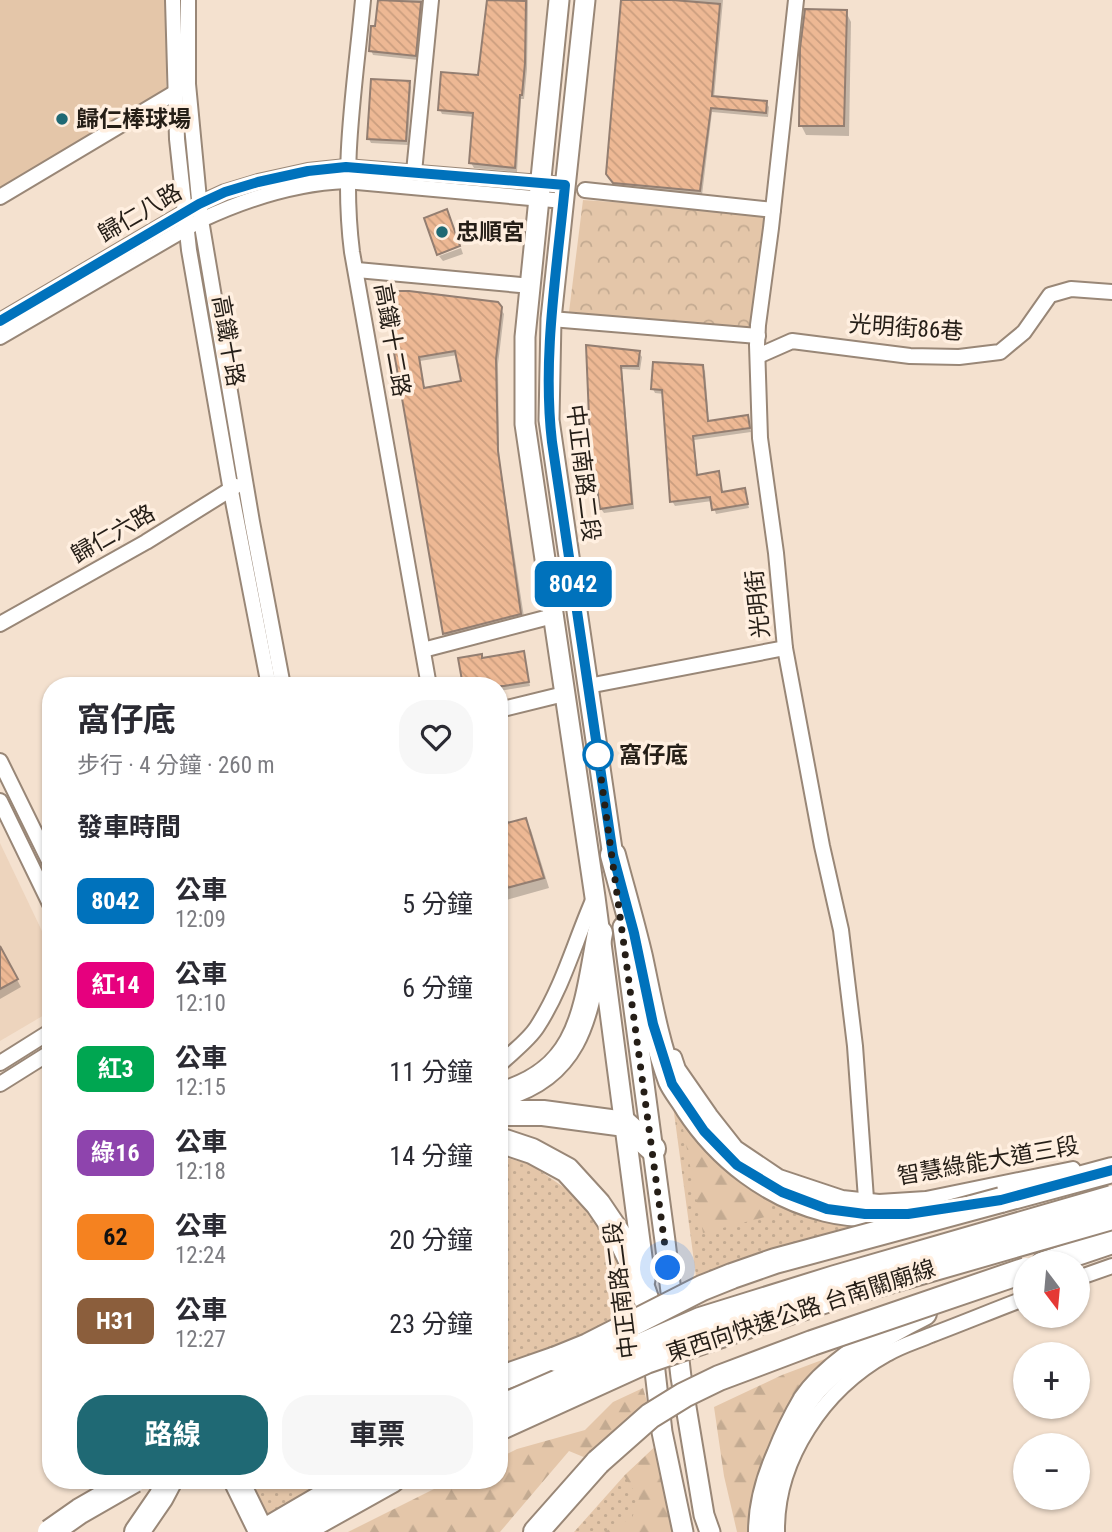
<!DOCTYPE html>
<html lang="zh-TW">
<head>
<meta charset="utf-8">
<style>
  body { margin:0; font-family:"Roboto Condensed","Noto Sans TC",sans-serif; background:#f7f7f7; color:#2b2b33; height:100vh; display:flex; flex-direction:column; font-size:26px; white-space:nowrap }
  * { box-sizing:border-box; margin:0 }
  p { font-size:23px; color:#7c7c81 }
  .icon { flex:none; width:38px; height:38px; fill:none; stroke:currentColor; stroke-width:2; stroke-linecap:round; stroke-linejoin:round }
  .map { position:relative; flex:1; overflow:hidden }
  .panel { position:absolute; left:42px; top:677px; width:466px; height:812px; display:flex; flex-direction:column; background:#fff; border-radius:28px; box-shadow:0 2px 5px #0004 }
  .panel>* { flex:none }
  .badge { padding:0 14px; border-radius:10px; font-size:24px; line-height:46px }
  .needle { width:46px; rotate:164deg }
  .controls { position:absolute; left:1013px; top:1251px; display:grid; gap:14px }
  .controls a { display:grid; place-items:center; width:77px; height:77px; border-radius:50%; background:#fff; box-shadow:0 2px 5px #0004; font-size:35px }
  .you { position:absolute; width:35px; height:35px; margin:-18px; border:5px solid #fff; border-radius:50%; background:#1a73e8; box-shadow:0 0 0 10px #1a73e833 }
  .map>.badge { position:absolute; translate:-50% -50%; box-shadow:0 0 0 4px #fff }
  h2 { padding:0 35px; font-size:26px; line-height:63px }
  .round { display:grid; place-items:center; flex:none; width:74px; height:74px; border-radius:28px; background:#f7f7f7 }
  .head { display:flex; align-items:center; justify-content:space-between; height:119px; padding:0 35px }
  h1 { font-size:33px; font-weight:700; line-height:52px }
  .primary-button { display:flex; gap:14px; margin-top:auto; padding:14px 35px }
  .primary-button a { flex:1; height:80px; border-radius:28px; background:#1f6974; color:#fff; font-size:28px; font-weight:700; line-height:80px; text-align:center }
  .primary-button a+a { background:#f7f7f7; color:#2b2b33 }
  ul { padding:0; list-style:none }
  li { display:flex; align-items:center; gap:21px; height:84px; padding:0 35px }
  li div { flex:1 }
  li b { display:block; font-size:26px }
  li em { font-style:normal }
  li .badge { min-width:77px; font-weight:700; text-align:center }
  .map>svg:first-child { display:block }
</style>
</head>
<body>
<div class="map">
<svg width="1112" height="1532" viewBox="0 0 1112 1532">
  <defs>
    <pattern id="grass-dots" width="8" height="8" patternUnits="userSpaceOnUse" patternTransform="scale(1.75)"><rect width="8" height="8" fill="#e4c6a9"/><path d="M2 2h.1M6 6h.1" fill="none" stroke="#c3aa91" stroke-width="1.8" stroke-linecap="round"/></pattern>
    <pattern id="forest-firs" width="22" height="20" patternUnits="userSpaceOnUse" patternTransform="scale(1.75)"><rect width="22" height="20" fill="#e4c6a9"/><path d="M5 1l3.5 6h-7zM16 11l3.5 6h-7z" fill="#c3aa91"/></pattern>
    <pattern id="park-crowns" width="20" height="18" patternUnits="userSpaceOnUse" patternTransform="scale(1.75)"><rect width="20" height="18" fill="#e4c6a9"/><path d="M2 6a3 3 0 1 1 6 0M12 15a3 3 0 1 1 6 0" fill="none" stroke="#c3aa91"/></pattern>
    <pattern id="building-back-hatch" width="6" height="6" patternUnits="userSpaceOnUse" patternTransform="scale(1.75)"><rect width="6" height="6" fill="#edb894"/><path d="M-1 5l2 2M0 0l6 6M5-1l2 2" fill="none" stroke="#cb9e7f"/></pattern>
  </defs>
  <rect width="100%" height="100%" fill="#f4e1cf"/>
  <path fill="#edd4bd" d="M0,843L51,950V1011L0,1041Z"/>
  <g fill="url(#grass-dots)">
    <path d="M672,1098L868,1228L757,1254L696,1276Z"/>
    <path d="M499,1156L530,1164L572,1193L599,1221L619,1266L628,1306L601,1328L574,1342L505,1362H499Z"/>
    <path d="M658,1444V1464L673,1532H574L624,1476Z"/>
    <path d="M248,1481H333L266,1519Z"/>
  </g>
  <g fill="url(#forest-firs)">
    <path d="M679,1108L770,1197L773,1215L703,1233Z"/>
    <path d="M846,1351C828,1369 807,1385 791,1404C770,1429 746,1500 748,1532H737L724,1476L714,1407L782,1375Z"/>
    <path d="M643,1388L648,1405L586,1458L569,1451L500,1532H348L450,1481L499,1480V1458L517,1449L585,1430L613,1402Z"/>
    <path d="M658,1444V1464L673,1532H604L632,1518L639,1498L624,1476Z"/>
  </g>
  <path fill="url(#park-crowns)" d="M583,200L762,212L771,228L758,325L745,335L569,312Z"/>
  <path fill="#e4c6a9" d="M0,0H168L166,95L0,191Z"/>
  <g fill="#0003" fill-rule="evenodd">
    <path d="M379,0H426L423,4L418,60L373,55L371,50L377,28Z"/>
    <path d="M487,0H528L527,69L524,99H521L517,172L474,168L471,163L474,117L442,114L440,110L480,76Z"/>
    <path d="M623,0H723L714,98L766,103L769,107L768,117L712,112L702,195L617,187L610,179Z"/>
    <path d="M846,12L851,22L849,136L806,135L801,125Z"/>
    <path d="M409,83L411,87L408,145L371,143L369,139Z"/>
    <path d="M461,248L463,254L443,261L439,256Z"/>
    <path d="M386,296L497,303L504,314L498,364L499,457L524,617L447,638L444,633ZM458,355L463,383L425,390L420,361Z"/>
    <path d="M588,347L639,353L642,357L640,370L622,369L634,509L604,513L601,509L592,441Z"/>
    <path d="M702,366L705,371L709,422L747,417L751,432L694,440L698,477L718,473L723,494L744,490L749,508L716,514L712,501L675,506L672,501L664,394L655,393L653,389Z"/>
    <path d="M523,653L530,686L499,691V686H465L483,660Z"/>
    <path d="M506,817L510,824L525,820L531,830L549,888L499,902V819Z"/>
    <path d="M0,949L21,987L0,999Z"/>
  </g>
  <g fill="url(#building-back-hatch)" stroke="#937e71" stroke-width="2" fill-rule="evenodd">
    <path d="M378,0L421,2L416,56L369,51L371,26H375Z"/>
    <path d="M487,0L526,1L525,63L522,95H520L515,168L469,163L473,113L438,110L441,72L478,75Z"/>
    <path d="M621,0H673L720,4L712,96L767,101L766,113L711,108L700,191L613,183L606,174Z"/>
    <path d="M805,9L847,10L844,126H799L800,48Z"/>
    <path d="M371,79L410,81L406,141L367,139Z"/>
    <path d="M447,209L460,246L437,255L424,218Z"/>
    <path d="M389,291H409L498,302L502,307L496,359L498,451L521,614L443,634L384,295ZM455,351L461,381L424,388L419,357Z"/>
    <path d="M586,345L640,351L638,366H621L632,504L600,509L590,441Z"/>
    <path d="M653,362L703,365L708,421L748,415L750,428L693,436L697,475L719,471L722,492L745,488L748,504L712,510L710,497L670,502L662,390L651,389Z"/>
    <path d="M524,651L529,682L504,686H463L458,658L482,654V658Z"/>
    <path d="M526,818L544,878L499,890V825Z"/>
    <path d="M0,946L18,979L0,989Z"/>
  </g>
  <g fill="none" stroke-linecap="round" stroke-linejoin="round">
    <g stroke="#998777" stroke-width="18">
      <g id="minor">
        <path d="M173,0L177,139L189,250L231,491L269,686"/>
        <path d="M188,0V84L201,220L252,522L283,686"/>
        <path d="M363,0C355,86 341,166 352,252L429,686"/>
        <path d="M796,0L771,228L758,325L757,345L760,438L776,553L785,648L822,846L841,930L855,1046L866,1199"/>
        <path d="M414,172L431,0"/>
        <path d="M585,190L773,210"/>
        <path d="M0,197L181,89"/>
        <path d="M357,270L531,286"/>
        <path d="M551,319L758,336"/>
        <path d="M0,321L199,204L225,192L258,182L308,171L346,167L565,185"/>
        <path d="M0,337L201,220C246,199 296,183 346,181L564,201"/>
        <path d="M758,356L792,341L910,356L959,357L1000,352L1024,332L1050,295L1071,289L1112,292"/>
        <path d="M0,624L146,542L236,486"/>
        <path d="M423,650L553,616"/>
        <path d="M588,686L785,648"/>
        <path d="M499,710L564,694"/>
        <path d="M0,761L51,865"/>
        <path d="M0,801L51,906"/>
        <path d="M674,1057L678,1069L710,1115L736,1148L779,1177L842,1198L879,1202L926,1199L1073,1169"/>
        <path d="M0,1063L51,1031"/>
        <path d="M499,1065C511,1053 528,1041 537,1027C563,987 575,941 594,898"/>
        <path d="M0,1084L51,1052"/>
        <path d="M1078,1278L1112,1266"/>
        <path d="M777,1532C776,1459 824,1389 887,1354C900,1346 917,1341 931,1335C963,1323 994,1310 1026,1298"/>
      </g>
    </g>
    <g stroke="#998777" stroke-width="23">
      <g id="tertiary">
        <path d="M559,0L525,337V424L595,897L645,1280"/>
        <path d="M585,0L551,319L549,420L615,870"/>
        <path d="M623,927L665,1241L681,1377L704,1515L710,1532"/>
        <path d="M652,1345L662,1432L683,1532"/>
      </g>
    </g>
    <g stroke="#998777" stroke-width="28">
      <g id="trunk">
        <path d="M613,855C622,889 632,923 640,957C649,999 656,1041 671,1081C675,1090 683,1099 688,1108C720,1157 769,1195 826,1209C862,1218 902,1214 937,1209"/>
        <path d="M499,1095C584,1073 586,1006 600,933"/>
        <path d="M499,1113H543L625,1124L653,1149"/>
        <path d="M499,1140L532,1151L567,1170L598,1204L619,1235L637,1273L649,1307"/>
        <path d="M980,1203L1001,1200L1112,1170"/>
        <path d="M1044,1264L1112,1241"/>
        <path d="M499,1379L556,1359"/>
        <path d="M236,1480L260,1529"/>
        <path d="M137,1532L161,1497L170,1480"/>
        <path d="M263,1532L352,1480"/>
        <path d="M299,1532L392,1480"/>
        <path d="M536,1532L598,1462"/>
        <path d="M761,1532C761,1504 768,1480 779,1455C786,1437 795,1418 805,1401C829,1365 886,1332 924,1313"/>
      </g>
    </g>
    <use href="#minor" stroke="#fff" stroke-width="14"/>
    <use href="#tertiary" stroke="#fff" stroke-width="19"/>
    <use href="#trunk" stroke="#fff" stroke-width="24"/>
    <g stroke="#998777" stroke-width="28" stroke-linecap="butt">
      <g id="trunk-bridge">
        <path d="M556,1359L588,1346L702,1288L732,1276L775,1261L1001,1200"/>
        <path d="M499,1408L700,1320L835,1278L1112,1198"/>
        <path d="M499,1428L646,1361L750,1325L851,1292L1112,1217"/>
        <path d="M598,1462L650,1416L684,1395L719,1378L812,1343L1026,1270"/>
        <path d="M50,1532L80,1511L134,1480"/>
      </g>
    </g>
    <use href="#trunk-bridge" stroke="#fff" stroke-width="24"/>
  </g>
  <g fill="none" stroke-linecap="round" stroke-linejoin="round">
    <g stroke="#fff" stroke-width="16">
      <path id="line" d="M0,321L199,204L225,192L258,182L308,171L346,167L565,185C557,270 542,357 552,442L613,855L634,933L653,1024L672,1084L704,1131L737,1165L782,1192L827,1209L865,1214H908L1001,1200L1112,1170"/>
    </g>
    <use href="#line" stroke="#0072bc" stroke-width="10"/>
    <path stroke="#251e17" stroke-width="7" stroke-dasharray="0 12.6" d="M598,755L668,1268"/>
  </g>
  <g fill="#1f6974" stroke="#ffefe0" stroke-width="2.5">
    <circle cx="62" cy="119" r="7"/>
    <circle cx="442" cy="232" r="7"/>
  </g>
  <circle fill="#fff" stroke="#0072bc" stroke-width="3.5" cx="598" cy="755" r="14"/>
  <g text-anchor="middle" dominant-baseline="central" stroke-width="7" stroke-linejoin="round" paint-order="stroke">
    <g font-size="23" font-weight="bold" fill="#251e17" stroke="#ffefe0" text-anchor="start">
      <text x="76" y="119">歸仁棒球場</text>
      <text x="456" y="232">忠順宮</text>
    </g>
    <g font-size="23" fill="#251e17" stroke="#ffefe0">
      <text transform="translate(140 213) rotate(-30)">歸仁八路</text>
      <text transform="translate(906 328) rotate(4)">光明街86巷</text>
      <text transform="translate(392 340) rotate(80)">高鐵十二路</text>
      <text transform="translate(228 341) rotate(80)">高鐵十路</text>
      <text transform="translate(583 473) rotate(83)">中正南路二段</text>
      <text transform="translate(113 534) rotate(-30)">歸仁六路</text>
      <text transform="translate(758 604) rotate(-96)">光明街</text>
      <text transform="translate(988 1161) rotate(-10)">智慧綠能大道三段</text>
      <text transform="translate(621 1290) rotate(-97)">中正南路二段</text>
      <text transform="translate(801 1311) rotate(-18)">東西向快速公路 台南關廟線</text>
    </g>
    <g font-size="23" font-weight="bold" fill="#251e17" stroke="#ffefe0" text-anchor="start">
      <text x="619" y="755">窩仔底</text>
    </g>
  </g>
</svg>
<div class="controls">
<a><svg class="needle" viewBox="-14 -14 28 28"><path d="M0-13l5 13h-10z" fill="#e53935"/><path d="M0 13l5-13h-10z" fill="#7c7c81"/></svg></a>
<a>+</a>
<a>−</a>
</div>
<div class="you" style="left:668px;top:1268px"></div>
<b class="badge" style="left:573px;top:584px;background:#0072bc;color:#fff">8042</b>
<section class="panel">
<div class="head"><div><h1>窩仔底</h1><p>步行 · 4 分鐘 · 260 m</p></div><a class="round"><svg class="icon" aria-label="heart" viewBox="0 0 24 24"><path d="M12 20l-8-8c-3-5 5-10 8-4 3-6 11-1 8 4z"/></svg></a></div>
<h2>發車時間</h2>
<ul>
<li><span class="badge" style="background:#0072bc;color:#fff">8042</span><div><b>公車</b><p>12:09</p></div><em>5 分鐘</em></li>
<li><span class="badge" style="background:#e6007e;color:#fff">紅14</span><div><b>公車</b><p>12:10</p></div><em>6 分鐘</em></li>
<li><span class="badge" style="background:#00a651;color:#fff">紅3</span><div><b>公車</b><p>12:15</p></div><em>11 分鐘</em></li>
<li><span class="badge" style="background:#8e44ad;color:#fff">綠16</span><div><b>公車</b><p>12:18</p></div><em>14 分鐘</em></li>
<li><span class="badge" style="background:#f58220;color:#111">62</span><div><b>公車</b><p>12:24</p></div><em>20 分鐘</em></li>
<li><span class="badge" style="background:#8b5e3c;color:#fff">H31</span><div><b>公車</b><p>12:27</p></div><em>23 分鐘</em></li>
</ul>
<div class="primary-button"><a>路線</a><a>車票</a></div>
</section>
</div>
</body>
</html>
